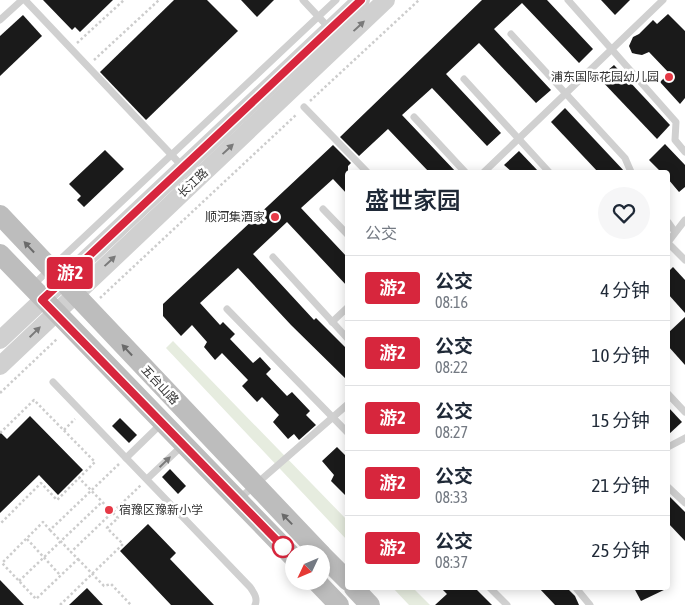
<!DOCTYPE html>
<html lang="zh">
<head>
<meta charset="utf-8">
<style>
  body { margin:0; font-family:"Asap Condensed","Noto Sans SC",sans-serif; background:#f6f6f7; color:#1f2937; height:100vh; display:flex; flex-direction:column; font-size:19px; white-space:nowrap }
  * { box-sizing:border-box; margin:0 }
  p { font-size:16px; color:#747a83 }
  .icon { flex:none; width:28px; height:28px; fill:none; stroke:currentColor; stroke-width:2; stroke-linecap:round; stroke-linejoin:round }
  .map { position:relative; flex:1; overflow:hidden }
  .sheet { position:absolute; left:345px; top:170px; width:325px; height:420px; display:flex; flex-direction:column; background:#fff; border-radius:5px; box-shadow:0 2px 12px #0003 }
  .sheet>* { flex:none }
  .badge { padding:0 10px; border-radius:4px; font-size:18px; line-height:32px }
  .needle { width:32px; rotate:226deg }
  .controls { position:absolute; left:285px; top:545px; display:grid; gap:10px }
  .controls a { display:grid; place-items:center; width:45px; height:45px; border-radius:50%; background:#fff; box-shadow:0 2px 12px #0003; font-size:25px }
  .map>.badge { position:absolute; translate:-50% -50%; box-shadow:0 0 0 2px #fff }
  .round { display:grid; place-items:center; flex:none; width:52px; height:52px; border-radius:26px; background:#f6f6f7 }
  .overview { display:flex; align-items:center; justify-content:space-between; height:85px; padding:0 20px }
  h1 { font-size:24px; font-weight:600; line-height:38px }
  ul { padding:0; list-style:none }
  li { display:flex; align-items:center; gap:15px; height:65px; padding:0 20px; border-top:1px solid #e0e1e3 }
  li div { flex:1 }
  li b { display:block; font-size:19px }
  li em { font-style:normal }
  li .badge { min-width:55px; font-weight:700; text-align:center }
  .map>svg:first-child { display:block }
</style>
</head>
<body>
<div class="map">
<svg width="685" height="605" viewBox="0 0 685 605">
  <rect width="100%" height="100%" fill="#fff"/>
  <g fill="#e6ecdf">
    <path d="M173,341L347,520V540L166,348Z"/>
    <path d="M393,588H413L430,605H409Z"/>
  </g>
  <g fill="#1a1a1a">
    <path d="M43,0H113L80,32L75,27L72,30Z"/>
    <path d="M174,0H207L238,31L146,120L100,72Z"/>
    <path d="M241,0H274L257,17Z"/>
    <path d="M482,0H547L593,49L579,63L522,3L494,29L551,90L536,103L479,43L446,74L501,133L487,146L432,88L402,115L456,172H429L388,129L359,156L340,137Z"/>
    <path d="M601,0H630L615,15Z"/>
    <path d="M668,14L685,31V98L680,104L660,82L669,73L649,52L642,55L636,54L632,53L629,46L633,37L639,34L653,20L657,24Z"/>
    <path d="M23,15L42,36L0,76V36Z"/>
    <path d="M614,65L670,125L657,139L599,78Z"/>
    <path d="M565,108L625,172H598L551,122Z"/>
    <path d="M665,144L685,165V187L679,192L668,179V172H661L649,160Z"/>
    <path d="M333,145L351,163L348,166V195L333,179L301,208L348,258V287L287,222L253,254L314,320L316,318L348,350V381L291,325L238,268L200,303L220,325L223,322L235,334L230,339L253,363L260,357L271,369L266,374L287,396L292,392L310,411L306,415L316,425L299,440L294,434L288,439L273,422L279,415L262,397L257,402L242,386L248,380L222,353L215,360L204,347L207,342L192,325L181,336L163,316V304Z"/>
    <path d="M105,150L124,169L84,207L77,200L81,196L69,184Z"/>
    <path d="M519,151L539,172H512L504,165Z"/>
    <path d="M673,267L685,280V313L668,294V272Z"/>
    <path d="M685,317V365L668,346V333Z"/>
    <path d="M668,407L682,422L668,435Z"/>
    <path d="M30,416L83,470L58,495L39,475L0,513V432L7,439Z"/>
    <path d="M120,418L137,435L129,443L112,426Z"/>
    <path d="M337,447L348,458V498L331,481L334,475L322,461Z"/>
    <path d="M170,469L186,486L178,494L162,477Z"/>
    <path d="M668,495L685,512V541L668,523Z"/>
    <path d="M148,524L176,553L170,559L214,605H171L120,551Z"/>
    <path d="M0,580L24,605H0Z"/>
    <path d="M87,588L103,605H69Z"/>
    <path d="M441,588H475L492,605H435L447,594Z"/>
    <path d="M539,588H567L575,596L579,605H555Z"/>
    <path d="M634,588H668L641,601Z"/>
  </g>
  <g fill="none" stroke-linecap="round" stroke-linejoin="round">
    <g stroke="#cdcdcd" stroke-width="2.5" stroke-dasharray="2.5 2.5" stroke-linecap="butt">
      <path d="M77,43L124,0"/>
      <path d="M94,60L159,0"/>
      <path d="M310,101L419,0"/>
      <path d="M100,298L297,114"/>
      <path d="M0,393L58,338"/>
      <path d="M64,430L75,419"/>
      <path d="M0,433L34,400L95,462L57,500L41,483L0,524"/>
      <path d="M119,464L50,530L43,522L2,563L36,599L78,559L71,552L141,485"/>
      <path d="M50,530L71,552"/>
      <path d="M27,539L60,575"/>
      <path d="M78,559L104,586L111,584L131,605"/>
      <path d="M19,581L102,502"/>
      <path d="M60,605L123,544L107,528L118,518L79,478"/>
    </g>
    <g stroke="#d0d0d0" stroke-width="7">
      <path d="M25,0L183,167"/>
      <path d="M303,0L330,29"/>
      <path d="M568,0L676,122L675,140L685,152"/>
      <path d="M0,20L22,0"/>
      <path d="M511,34L625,158L631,172"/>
      <path d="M464,79L549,172"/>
      <path d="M304,107L367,172"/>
      <path d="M414,117L465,172"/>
      <path d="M484,172L663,0"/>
      <path d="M323,209L348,235"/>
      <path d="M668,222L675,232"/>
      <path d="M668,242L685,220"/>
      <path d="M668,243L685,260"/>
      <path d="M273,257L348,339"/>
      <path d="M32,286L336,0"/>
      <path d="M227,309L348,433"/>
      <path d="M332,322L348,307"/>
      <path d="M53,382L250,587C254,593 258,598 255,605"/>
      <path d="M668,394L685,412"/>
      <path d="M668,447L685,438"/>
      <path d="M126,458L162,423"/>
      <path d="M147,479L183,445"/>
      <path d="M668,487L685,503"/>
      <path d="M239,499L348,404"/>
      <path d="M490,588L507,605"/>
      <path d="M576,588L590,605"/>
    </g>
    <g stroke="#d0d0d0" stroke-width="18">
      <path d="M0,340L361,0"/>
      <path d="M0,366L386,0"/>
    </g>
    <g stroke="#bdbdbd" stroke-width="20">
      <path d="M0,215L321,554"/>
      <path d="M0,254L294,558"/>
      <path d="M321,554L348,581"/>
      <path d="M316,581L339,605"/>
      <path d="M354,588L370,605"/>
    </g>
  </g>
  <defs><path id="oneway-solid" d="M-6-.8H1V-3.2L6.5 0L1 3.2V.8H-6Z" transform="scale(1.25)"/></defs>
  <g fill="#7a7a7a">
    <use href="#oneway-solid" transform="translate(359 26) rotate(-43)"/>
    <use href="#oneway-solid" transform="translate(228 149) rotate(-43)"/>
    <use href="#oneway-solid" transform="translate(110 261) rotate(-43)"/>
    <use href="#oneway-solid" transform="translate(35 332) rotate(-44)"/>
    <use href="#oneway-solid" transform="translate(165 462) rotate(-44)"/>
  </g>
  <g fill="#6a6a6a">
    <use href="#oneway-solid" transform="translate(29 247) rotate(-133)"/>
    <use href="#oneway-solid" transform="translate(127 350) rotate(-133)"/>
    <use href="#oneway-solid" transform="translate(287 519) rotate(-134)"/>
  </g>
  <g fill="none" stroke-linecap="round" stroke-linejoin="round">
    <g stroke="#fff" stroke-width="11">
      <path id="line" d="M294,558L42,300L361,0"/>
    </g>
    <use href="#line" stroke="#d7263d" stroke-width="8"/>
  </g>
  <g fill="#e63946" stroke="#fff" stroke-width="2">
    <circle cx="669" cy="77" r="5"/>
    <circle cx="275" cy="217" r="5"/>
    <circle cx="109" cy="510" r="5"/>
  </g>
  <circle fill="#fff" stroke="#d7263d" stroke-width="2.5" cx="283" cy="547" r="10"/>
  <g text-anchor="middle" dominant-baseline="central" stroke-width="5" stroke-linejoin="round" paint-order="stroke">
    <g font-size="12" fill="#333" stroke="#fff" text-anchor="end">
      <text x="659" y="77">浦东国际花园幼儿园</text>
      <text x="265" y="217">顺河集酒家</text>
      <text x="119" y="510" text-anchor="start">宿豫区豫新小学</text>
    </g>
    <g font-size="12" fill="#333" stroke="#fff">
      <text transform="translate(193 183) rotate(-43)">长江路</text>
      <text transform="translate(160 385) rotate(47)">五台山路</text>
    </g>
  </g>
</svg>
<div class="controls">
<a><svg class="needle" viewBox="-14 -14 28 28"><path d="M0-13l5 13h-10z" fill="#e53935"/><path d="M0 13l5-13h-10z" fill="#747a83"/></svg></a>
</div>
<b class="badge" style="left:70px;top:273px;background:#d7263d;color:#fff">游2</b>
<section class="sheet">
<div class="overview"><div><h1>盛世家园</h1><p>公交</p></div><a class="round"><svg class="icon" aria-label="heart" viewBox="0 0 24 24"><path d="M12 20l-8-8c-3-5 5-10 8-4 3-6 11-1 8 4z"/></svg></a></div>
<ul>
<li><span class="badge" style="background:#d7263d;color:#fff">游2</span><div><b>公交</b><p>08:16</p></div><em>4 分钟</em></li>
<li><span class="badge" style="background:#d7263d;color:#fff">游2</span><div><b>公交</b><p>08:22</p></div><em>10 分钟</em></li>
<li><span class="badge" style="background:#d7263d;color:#fff">游2</span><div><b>公交</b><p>08:27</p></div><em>15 分钟</em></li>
<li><span class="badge" style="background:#d7263d;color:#fff">游2</span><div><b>公交</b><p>08:33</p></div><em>21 分钟</em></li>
<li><span class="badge" style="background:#d7263d;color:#fff">游2</span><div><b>公交</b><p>08:37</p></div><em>25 分钟</em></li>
</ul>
</section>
</div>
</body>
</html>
